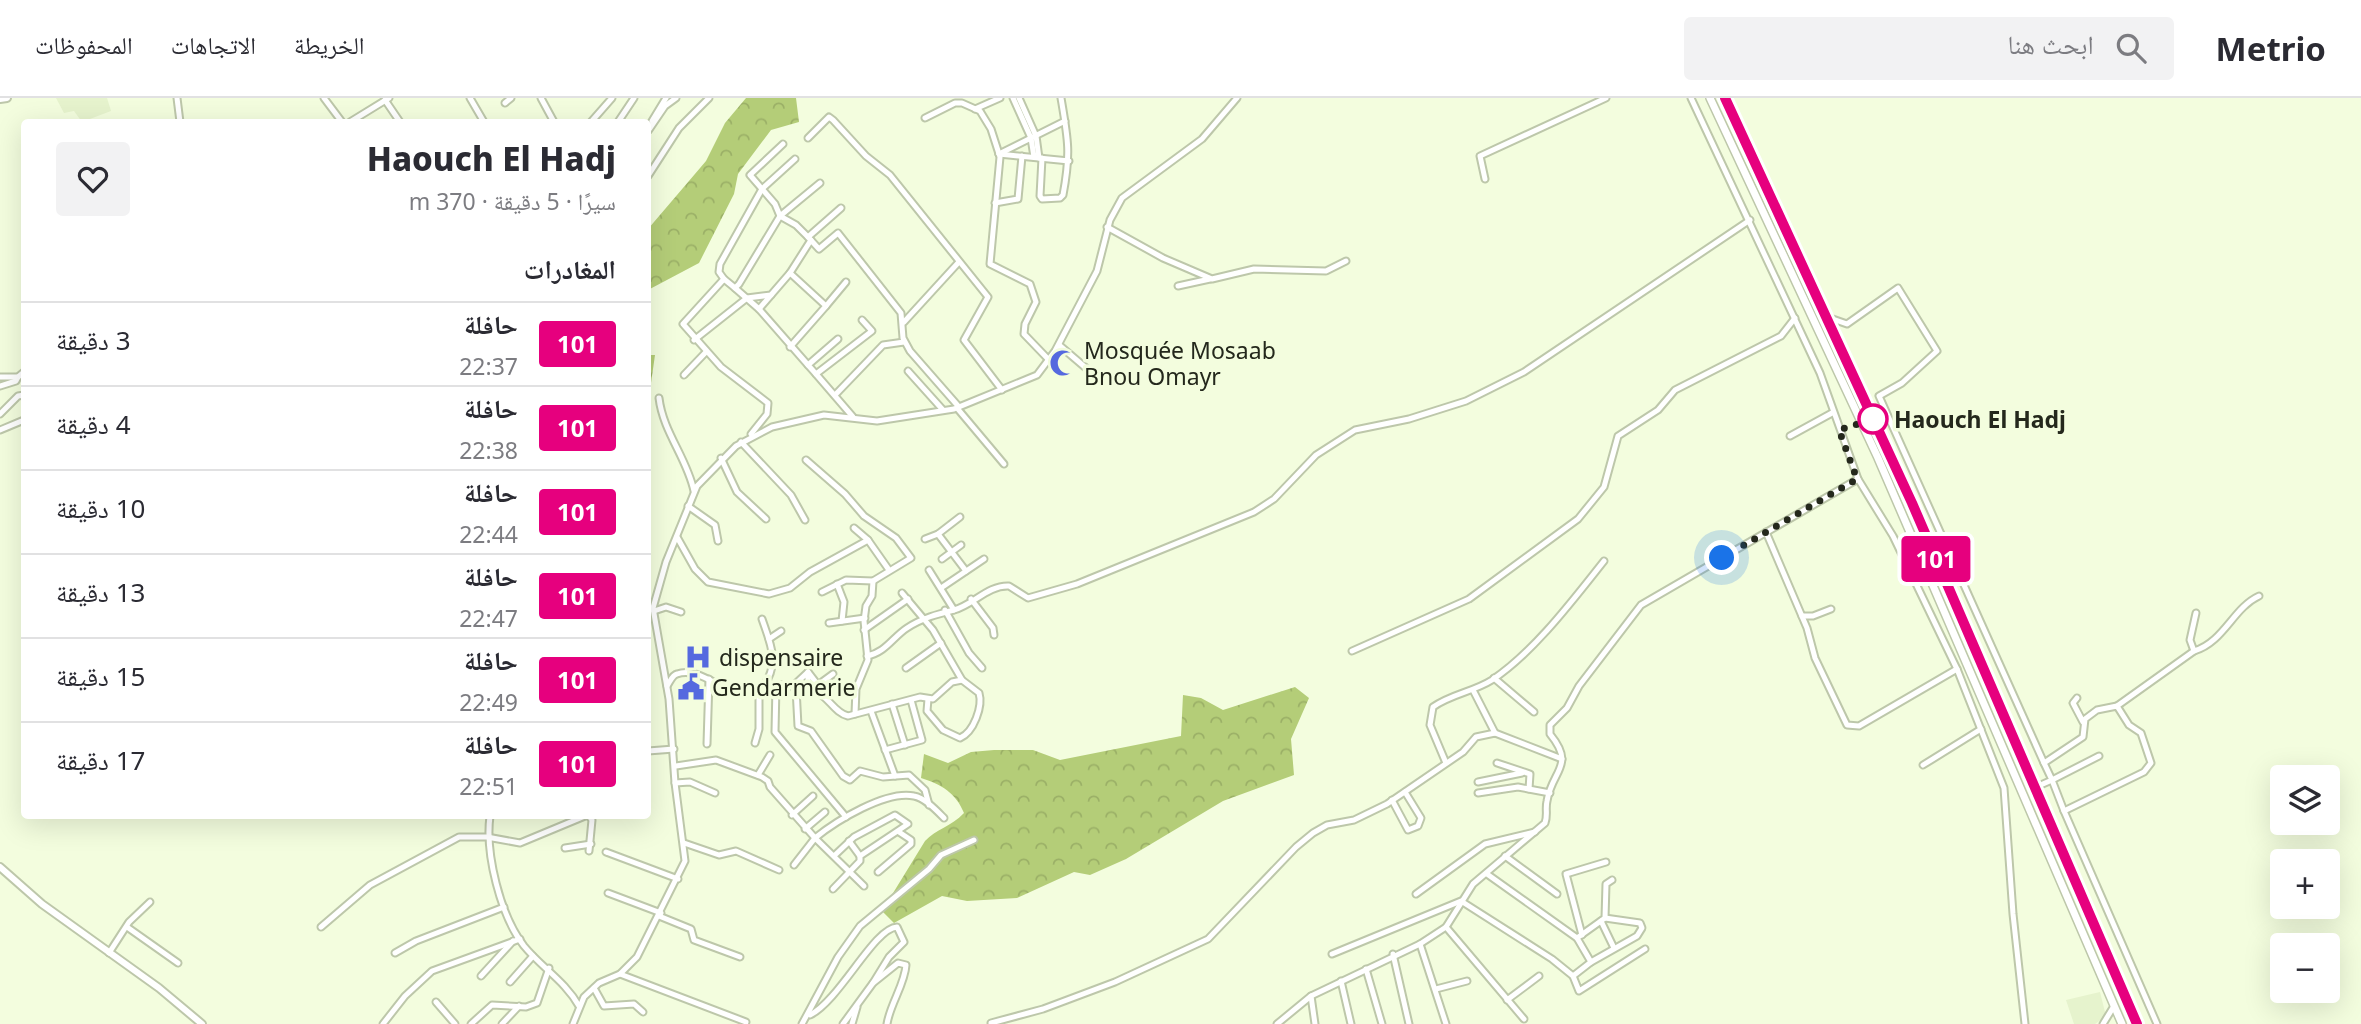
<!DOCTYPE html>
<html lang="ar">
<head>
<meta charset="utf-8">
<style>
  body { margin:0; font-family:"Noto Sans","Noto Naskh Arabic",sans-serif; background:#f2f2f3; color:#2b2b33; direction:rtl; height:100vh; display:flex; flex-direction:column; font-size:26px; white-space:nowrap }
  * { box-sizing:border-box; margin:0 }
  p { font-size:23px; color:#7c7c81 }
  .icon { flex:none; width:38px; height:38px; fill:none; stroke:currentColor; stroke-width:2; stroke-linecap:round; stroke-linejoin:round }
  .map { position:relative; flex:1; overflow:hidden; direction:ltr }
  .details { position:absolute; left:21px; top:21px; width:630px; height:700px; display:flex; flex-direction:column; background:#fff; border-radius:7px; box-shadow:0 7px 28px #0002; direction:rtl }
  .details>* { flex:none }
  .badge { padding:0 14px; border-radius:5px; font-size:24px; line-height:46px }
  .buttons { position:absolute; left:2270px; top:667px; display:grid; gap:14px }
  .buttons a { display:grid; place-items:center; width:70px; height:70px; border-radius:7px; background:#fff; box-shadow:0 7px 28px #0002; font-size:35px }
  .you { position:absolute; width:35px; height:35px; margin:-18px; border:5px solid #fff; border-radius:50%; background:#1a73e8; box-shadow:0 0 0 10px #1a73e833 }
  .map>.badge { position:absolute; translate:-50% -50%; box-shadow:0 0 0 4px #fff }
  h2 { padding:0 35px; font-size:26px; line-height:63px }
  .round { display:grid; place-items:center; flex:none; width:74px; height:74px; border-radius:7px; background:#f2f2f3 }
  .headline { display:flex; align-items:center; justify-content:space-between; height:119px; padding:0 35px }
  h1 { font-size:33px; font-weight:800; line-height:52px }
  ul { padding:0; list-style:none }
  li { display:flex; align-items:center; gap:21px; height:84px; padding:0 35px; border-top:2px solid #e1e1e2 }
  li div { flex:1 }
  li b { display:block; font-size:26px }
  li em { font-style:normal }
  li .badge { min-width:77px; font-weight:700; text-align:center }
  header { display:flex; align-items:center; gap:42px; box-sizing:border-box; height:98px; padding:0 35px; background:#fff; border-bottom:2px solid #e1e1e2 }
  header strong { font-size:33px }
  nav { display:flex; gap:38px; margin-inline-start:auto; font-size:24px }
  .search { width:490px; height:63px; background:#f2f2f3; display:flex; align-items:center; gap:18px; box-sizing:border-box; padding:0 24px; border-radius:7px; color:#7c7c81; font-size:26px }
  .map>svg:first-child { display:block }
</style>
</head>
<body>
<header>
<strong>Metrio</strong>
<div class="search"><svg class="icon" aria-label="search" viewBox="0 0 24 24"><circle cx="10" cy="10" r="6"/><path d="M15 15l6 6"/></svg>ابحث هنا</div>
<nav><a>الخريطة</a><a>الاتجاهات</a><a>المحفوظات</a></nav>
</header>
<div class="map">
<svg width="2361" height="926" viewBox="0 0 2361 926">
  <defs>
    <pattern id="forest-crowns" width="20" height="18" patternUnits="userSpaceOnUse" patternTransform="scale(1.75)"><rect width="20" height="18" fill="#b4cd78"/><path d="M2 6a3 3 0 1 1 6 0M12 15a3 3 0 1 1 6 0" fill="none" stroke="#9bb067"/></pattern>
  </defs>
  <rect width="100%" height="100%" fill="#f3fdde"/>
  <g fill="#e6f3cd">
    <path d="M56,0H107L111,13L82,24L74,13L64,15Z"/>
    <path d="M2100,894L2106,918L2095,926H2074L2066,902Z"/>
  </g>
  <g fill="url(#forest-crowns)">
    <path d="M746,0H796L799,24L771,32L738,76L734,96L699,165L648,192V131L706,63L725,25Z"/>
    <path d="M648,257H655L648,306Z"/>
    <path d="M1295,589L1309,600L1291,641L1294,677L1223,703L1126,761L1090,777L1074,774L1017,800L967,803L942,798L894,825L882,813L925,743C936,731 951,729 964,715C956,695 941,686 921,680L924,656L948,665L971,654L994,652H1033L1060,662L1181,638L1183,597L1201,600L1223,612Z"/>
  </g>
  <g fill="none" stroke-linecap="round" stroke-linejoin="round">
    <g stroke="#bdc7aa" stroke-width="9">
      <g id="minor">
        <path d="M177,0L180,24"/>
        <path d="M324,0L342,24"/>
        <path d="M470,0L484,24"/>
        <path d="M541,0L554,24"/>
        <path d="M1013,0L1031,40L1034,59"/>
        <path d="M1019,0L1036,38L1039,60"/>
        <path d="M1691,0L1820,275L1858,381L1893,438L1957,571L2004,690L2013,816L2025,926"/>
        <path d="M385,2L400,24"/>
        <path d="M505,5L511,0"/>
        <path d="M975,11L1000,0"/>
        <path d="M925,20L955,5H962L980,13L991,31L1000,59L990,166L1030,186L1036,204L1025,226L1024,236L1049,262"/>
        <path d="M652,23L666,0"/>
        <path d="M350,24L389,0"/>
        <path d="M591,24L612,0"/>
        <path d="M618,24L634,0"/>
        <path d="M648,33L665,8L676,0"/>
        <path d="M808,40L829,19L833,22L866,58L890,77L988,199L964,242L1002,292"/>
        <path d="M783,46L750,77L775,106L780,118L796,127L808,139L841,110"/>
        <path d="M999,56L1065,23"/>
        <path d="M999,56L1069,63"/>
        <path d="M1042,60L1040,98L1042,101L1060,100L1063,97C1071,55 1068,41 1061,0"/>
        <path d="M648,78L679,30L709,0"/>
        <path d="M1485,81L1480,58L1606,0"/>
        <path d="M995,105L1018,101L1022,58"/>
        <path d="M1107,129L1163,160L1212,181L1254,171L1326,173L1346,163"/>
        <path d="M808,139L819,151L838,135L901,215L903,240L910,253L959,309"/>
        <path d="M790,175L811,142"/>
        <path d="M724,181L719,174L720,166L762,91L795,61"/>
        <path d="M1178,188L1210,181"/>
        <path d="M735,190L759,211L771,197"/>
        <path d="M826,208L846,184"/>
        <path d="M759,211L808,267"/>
        <path d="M1827,219L1847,226L1898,190L1937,253L1902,285L1879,298L2044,665L2083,639L2085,621L2097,612L2117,608L2129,627L2141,635L2151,665L2144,674L2064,713L2157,926"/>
        <path d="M904,224L958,165"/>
        <path d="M694,242L747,200L771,197L790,175L826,208L790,249"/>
        <path d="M1059,247L1093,276"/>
        <path d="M908,273L943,312"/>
        <path d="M816,276L808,267L838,241"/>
        <path d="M684,277L706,254"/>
        <path d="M0,279H18L24,274"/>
        <path d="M0,288L16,283L18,279"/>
        <path d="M836,296L883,247L904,244"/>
        <path d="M659,300C663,334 687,360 694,393"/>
        <path d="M957,310L1004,366"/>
        <path d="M0,316L18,298L24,297"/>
        <path d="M853,319L816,276L872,233L862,222"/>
        <path d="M0,332L24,322"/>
        <path d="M751,336L767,316L768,305L721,269L683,226L724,181L735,190L739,186L780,118L820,85"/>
        <path d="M1790,338L1832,315"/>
        <path d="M741,344L791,397L805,422"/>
        <path d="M721,360L737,394L766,421"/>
        <path d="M806,362L845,396L864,418L896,440L911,460L873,483L846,482L822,494"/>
        <path d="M688,408L715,427L718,443"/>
        <path d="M854,430L868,442L889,472"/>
        <path d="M1766,434L1807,530L1815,560L1847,627L1859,628L1957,571"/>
        <path d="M938,436L966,473"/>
        <path d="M677,439L695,471L708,484L769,496L790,490L810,474L868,442"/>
        <path d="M925,441L938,436L960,419"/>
        <path d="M942,461L961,447"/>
        <path d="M929,472L954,512"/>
        <path d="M837,486L844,504L842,523"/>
        <path d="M941,490L984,461"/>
        <path d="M902,495L933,532L962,582L979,595C983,608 974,634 960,640L943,632L927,613L928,601"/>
        <path d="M971,501L993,530L994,537"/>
        <path d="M945,512L969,555L982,570"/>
        <path d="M654,513L666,509L681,514"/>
        <path d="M1802,518H1813L1831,511"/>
        <path d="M762,521C771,547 780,565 763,589"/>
        <path d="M829,525L865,520"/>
        <path d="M864,532L908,501"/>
        <path d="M769,541L781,533"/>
        <path d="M1352,553L1469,501L1578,421L1604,389L1618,338L1658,312L1675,292L1781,238L1795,220"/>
        <path d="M2194,553L2190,542L2196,515"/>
        <path d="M867,558C885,555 893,539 907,530C922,520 938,516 954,512C973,507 988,487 1009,488L1028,500L1077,486L1254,414L1274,401L1316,357L1355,332L1409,321L1466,303L1524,274L1750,122"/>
        <path d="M906,570L941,545"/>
        <path d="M808,574L818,587L833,576"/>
        <path d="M1494,580L1534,614"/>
        <path d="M776,587L775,634L846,719"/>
        <path d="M667,588C670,584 672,577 677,576C697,569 717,589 734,593C757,598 753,589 770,587C783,586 802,589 814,593C828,597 834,615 848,618L920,599L933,601L952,584L962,582"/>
        <path d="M792,589L808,574V592"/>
        <path d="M796,590L798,628L811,633L843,678L850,682L860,673L883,679L909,677L925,692L929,707"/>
        <path d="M1473,592L1495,635"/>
        <path d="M2077,600L2073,605L2083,624"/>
        <path d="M892,606L905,647"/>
        <path d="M2117,608L2194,553C2224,544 2233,510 2259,498"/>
        <path d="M871,613L895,678"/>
        <path d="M855,616L856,591L868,562L864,523L866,508L872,498L873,483"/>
        <path d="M755,645L759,631V593"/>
        <path d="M707,646L709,581"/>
        <path d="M885,652L922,642L911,602"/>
        <path d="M648,653L674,651"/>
        <path d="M1446,665L1430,627L1433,609C1451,596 1473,594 1492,582C1534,554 1573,502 1604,463"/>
        <path d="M1497,665L1530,676L1529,691"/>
        <path d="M1923,667L1981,631"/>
        <path d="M676,668L716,662L762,679L768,683L770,689L815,740C836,723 886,692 914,698C925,700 936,712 944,720"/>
        <path d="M758,677L770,657"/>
        <path d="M1478,684L1522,675"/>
        <path d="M675,685L690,684L715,695"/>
        <path d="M2036,689L2052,682L2044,665"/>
        <path d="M1478,695L1518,689L1550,695"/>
        <path d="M1392,702L1408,732L1418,728L1421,720L1405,694"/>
        <path d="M2064,713L2052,682L2099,658"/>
        <path d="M792,717L813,698"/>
        <path d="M490,718C485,755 500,817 524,848C542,870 565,883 579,908"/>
        <path d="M805,731L825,714"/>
        <path d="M849,743L860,758"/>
        <path d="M684,745L719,757L736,753L779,772"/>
        <path d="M565,750L591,746"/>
        <path d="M589,753L592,722L589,718"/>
        <path d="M606,754L678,781"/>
        <path d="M1505,758L1557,796"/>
        <path d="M794,767L815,740L864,788"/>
        <path d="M878,774L911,746V742L899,734"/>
        <path d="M1487,776L1577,840L1605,820L1606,786L1612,782"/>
        <path d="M833,791L860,763V758L908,726L895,717L854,739L835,757"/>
        <path d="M608,795L661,815"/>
        <path d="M1416,796L1485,746L1535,734"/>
        <path d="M659,818L691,831L694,842L740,859"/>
        <path d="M1601,823L1614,850"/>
        <path d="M127,829L178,865"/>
        <path d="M321,829L370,787L459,739H487L520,745L585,718"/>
        <path d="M1446,829L1524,921"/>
        <path d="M1582,837L1566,776L1606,764"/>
        <path d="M1420,846L1446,926"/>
        <path d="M109,855L129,824L150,804"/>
        <path d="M395,855L416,843L504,809"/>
        <path d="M1332,856L1461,803L1552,861L1573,878L1591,864L1577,840"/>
        <path d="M1393,856L1409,926"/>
        <path d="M1591,864L1637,838L1642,830L1640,825L1605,820"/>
        <path d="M1366,871L1382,926"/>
        <path d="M620,876L746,924"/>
        <path d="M481,878L513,843"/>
        <path d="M1573,878L1579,893L1645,851"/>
        <path d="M1341,883L1351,926"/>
        <path d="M510,884L533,858"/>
        <path d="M594,890L604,908L634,906L643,914"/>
        <path d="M1436,891L1467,883"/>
        <path d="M1311,898L1315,926"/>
        <path d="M1507,902L1539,878"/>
        <path d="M436,904L455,926"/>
        <path d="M810,917C840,902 874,830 897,829L904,844L889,859L873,885"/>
        <path d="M991,925L1043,911L1115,884L1208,841L1296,749L1313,735L1327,727L1354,722L1387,706L1463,654L1476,639L1495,635L1562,661"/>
        <path d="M383,926L405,898L432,873L520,841"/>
        <path d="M471,926L492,907L526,909L537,905L549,870"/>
        <path d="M502,926L519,908"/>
        <path d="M573,926L584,899L599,885L620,876L637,859L685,763L675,685L669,601L653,510L666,464L697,388L736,348L772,329L824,317L877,323L954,311L1037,277L1055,253L1097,173L1110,122L1122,100L1202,41L1237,0"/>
        <path d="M802,926L838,859L860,828L929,771L941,757L974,742"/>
        <path d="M843,926L873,885L898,865L906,867C905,886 890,906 887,926"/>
        <path d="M852,926L857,909"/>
        <path d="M1277,926L1311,898L1420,846L1446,829L1473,786L1545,725C1548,717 1545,711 1547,703C1552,672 1576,668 1550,636V627L1567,610L1579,588L1641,507L1858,381"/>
        <path d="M2103,926L2114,908"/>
      </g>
    </g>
    <g stroke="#bdc7aa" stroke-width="10">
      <g id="major">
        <path d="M0,1L7,0"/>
        <path d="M0,769L42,806L159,890L202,926"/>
      </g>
    </g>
    <g stroke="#bdc7aa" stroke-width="10">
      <g id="highway">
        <path d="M1710,0L1878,360L2122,926"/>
        <path d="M1725,0L1912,405L2137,926"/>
      </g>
    </g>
    <use href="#minor" stroke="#fff" stroke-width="5"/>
    <use href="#major" stroke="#fff" stroke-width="6"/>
    <use href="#highway" stroke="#fff" stroke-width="7"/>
  </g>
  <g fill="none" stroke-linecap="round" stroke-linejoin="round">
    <g stroke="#fff" stroke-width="16">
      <path id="line" d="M1725,0L1912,405L2137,926"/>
    </g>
    <use href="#line" stroke="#e6007e" stroke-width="10"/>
    <path stroke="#24281c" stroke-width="7" stroke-dasharray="0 12.6" d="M1722,460L1857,381L1839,332L1873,321"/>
  </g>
  <defs>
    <g id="mosque-bare" transform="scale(2.1)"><path d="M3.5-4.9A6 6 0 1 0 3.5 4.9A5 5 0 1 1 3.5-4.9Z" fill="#5569df" stroke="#f3fdde" stroke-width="2.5" paint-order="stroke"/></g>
    <g id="hospital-bare" transform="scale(2.1)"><path d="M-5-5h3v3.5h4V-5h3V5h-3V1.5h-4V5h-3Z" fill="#5569df" stroke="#f3fdde" stroke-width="2.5" paint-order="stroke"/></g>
    <g id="civic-bare" transform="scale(2.1)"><path d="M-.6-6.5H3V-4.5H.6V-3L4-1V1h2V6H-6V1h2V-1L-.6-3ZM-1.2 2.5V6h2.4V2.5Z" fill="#5569df" stroke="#f3fdde" stroke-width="2.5" paint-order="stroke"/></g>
  </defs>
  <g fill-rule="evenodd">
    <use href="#mosque-bare" x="1063" y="265"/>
    <use href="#hospital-bare" x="698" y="559"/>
    <use href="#civic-bare" x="691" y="589"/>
  </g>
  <circle fill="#fff" stroke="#e6007e" stroke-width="3.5" cx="1873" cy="321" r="14"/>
  <g text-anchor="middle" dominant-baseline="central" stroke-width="7" stroke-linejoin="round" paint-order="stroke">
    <g font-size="23" fill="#24281c" stroke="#f3fdde" text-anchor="start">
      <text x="1084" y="252">Mosquée Mosaab<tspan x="1084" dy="26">Bnou Omayr</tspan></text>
      <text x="719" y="559">dispensaire</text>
      <text x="712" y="589">Gendarmerie</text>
    </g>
    <g font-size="23" font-weight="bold" fill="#24281c" stroke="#f3fdde" text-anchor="start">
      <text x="1894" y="321">Haouch El Hadj</text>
    </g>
  </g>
</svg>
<div class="buttons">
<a><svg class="icon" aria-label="layers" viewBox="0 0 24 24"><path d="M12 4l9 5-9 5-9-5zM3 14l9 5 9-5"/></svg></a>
<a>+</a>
<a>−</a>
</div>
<div class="you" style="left:1722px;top:460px"></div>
<b class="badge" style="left:1936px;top:461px;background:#e6007e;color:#fff">101</b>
<section class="details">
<div class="headline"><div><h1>Haouch El Hadj</h1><p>سيرًا · 5 دقيقة · 370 m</p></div><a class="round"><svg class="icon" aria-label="heart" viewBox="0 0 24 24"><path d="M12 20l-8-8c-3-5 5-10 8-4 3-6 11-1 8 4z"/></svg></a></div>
<h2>المغادرات</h2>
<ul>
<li><span class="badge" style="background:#e6007e;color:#fff">101</span><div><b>حافلة</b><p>22:37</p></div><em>3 دقيقة</em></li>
<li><span class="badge" style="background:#e6007e;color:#fff">101</span><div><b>حافلة</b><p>22:38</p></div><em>4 دقيقة</em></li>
<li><span class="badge" style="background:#e6007e;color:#fff">101</span><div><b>حافلة</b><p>22:44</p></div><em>10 دقيقة</em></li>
<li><span class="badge" style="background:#e6007e;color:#fff">101</span><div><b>حافلة</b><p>22:47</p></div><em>13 دقيقة</em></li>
<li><span class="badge" style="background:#e6007e;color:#fff">101</span><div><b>حافلة</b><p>22:49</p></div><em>15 دقيقة</em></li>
<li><span class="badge" style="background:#e6007e;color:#fff">101</span><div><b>حافلة</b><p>22:51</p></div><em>17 دقيقة</em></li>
</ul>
</section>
</div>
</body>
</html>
